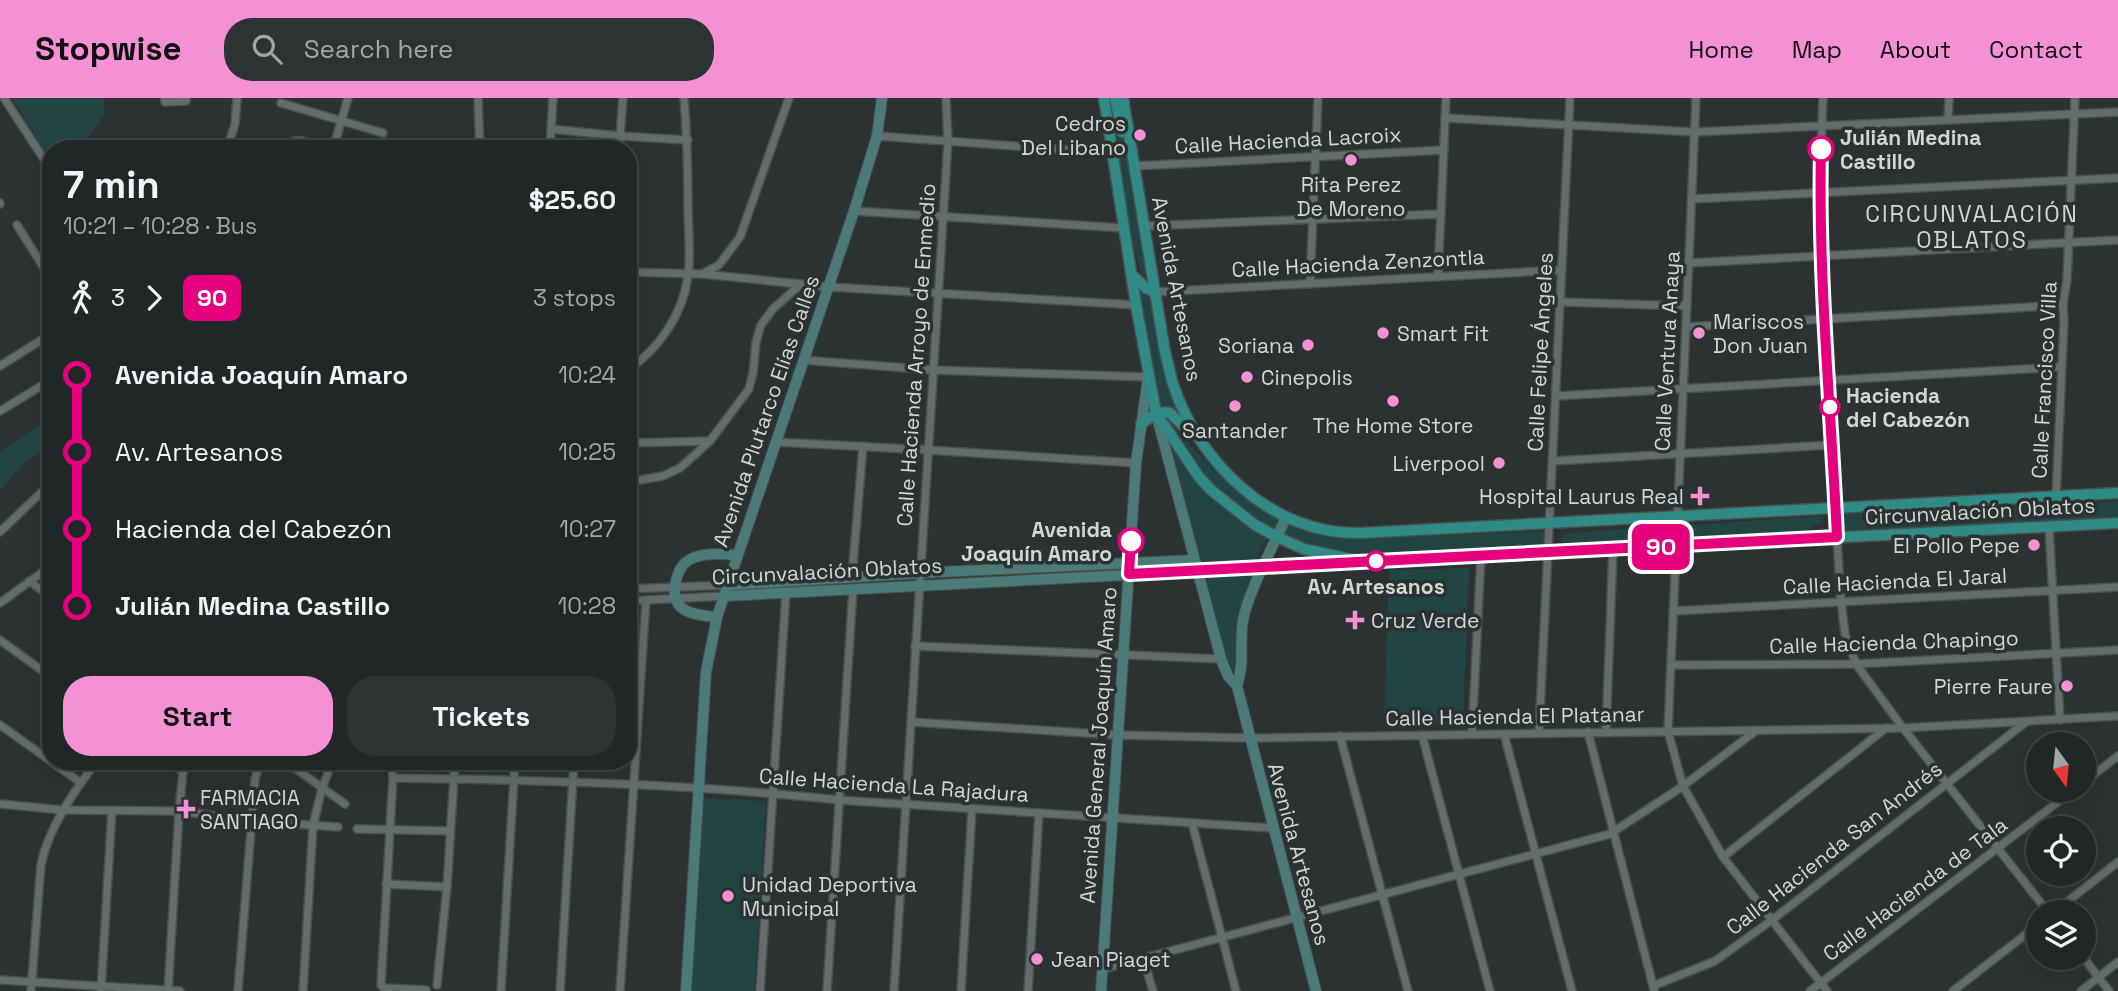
<!DOCTYPE html>
<html lang="en">
<head>
<meta charset="utf-8">
<style>
  body { margin:0; font-family:"Space Grotesk",sans-serif; background:#2d3232; color:#f1f3f6; height:100vh; display:flex; flex-direction:column; font-size:26px; white-space:nowrap }
  * { box-sizing:border-box; margin:0 }
  p { font-size:23px; color:#a2a5a7 }
  .icon { flex:none; width:38px; height:38px; fill:none; stroke:currentColor; stroke-width:2; stroke-linecap:round; stroke-linejoin:round }
  .map { position:relative; flex:1; overflow:hidden }
  .details { position:absolute; left:42px; top:42px; width:595px; height:630px; display:flex; flex-direction:column; background:#212626; border-radius:28px; box-shadow:0 7px 28px #0002,0 0 0 2px #3e4343 }
  .details>* { flex:none }
  .badge { padding:0 14px; border-radius:10px; font-size:24px; line-height:46px }
  .needle { width:46px; rotate:165deg }
  .buttons { position:absolute; left:2026px; top:634px; display:grid; gap:14px }
  .buttons a { display:grid; place-items:center; width:70px; height:70px; border-radius:50%; background:#212626; box-shadow:0 7px 28px #0002,0 0 0 2px #3e4343; font-size:35px }
  .map>.badge { position:absolute; translate:-50% -50%; box-shadow:0 0 0 4px #fff }
  .legs { display:flex; align-items:center; gap:10px; height:77px; padding:0 21px; font-size:23px }
  .legs p { margin-inline-start:auto }
  .head { display:flex; align-items:center; justify-content:space-between; height:119px; padding:0 21px }
  h1 { font-size:38px; font-weight:700; line-height:52px }
  .cta { display:flex; gap:14px; margin-top:auto; padding:14px 21px }
  .cta a { flex:1; height:80px; border-radius:28px; background:#f491d4; color:#111; font-size:28px; font-weight:700; line-height:80px; text-align:center }
  .cta a+a { background:#2d3232; color:#f1f3f6 }
  ul { padding:0 21px; list-style:none }
  li { display:flex; align-items:center; gap:24px; height:77px; font-size:26px }
  li i { display:grid; place-items:center; width:10px; height:100%; margin:0 9px; background:currentColor }
  li i::after { content:''; width:18px; height:18px; margin:-9px; border:5px solid; border-radius:50%; background:#212626 }
  li p { margin-inline-start:auto }
  li:first-child i { background:linear-gradient(#0000 50%,currentColor 0) }
  li:last-child i { background:linear-gradient(currentColor 50%,#0000 0) }
  header { display:flex; align-items:center; gap:42px; box-sizing:border-box; height:98px; padding:0 35px; background:#f491d4; color:#111 }
  header strong { font-size:33px }
  nav { display:flex; gap:38px; margin-inline-start:auto; font-size:24px }
  .search { width:490px; height:63px; background:#2d3232; display:flex; align-items:center; gap:18px; box-sizing:border-box; padding:0 24px; border-radius:28px; color:#a2a5a7; font-size:26px }
  .map>svg:first-child { display:block }
</style>
</head>
<body>
<header>
<strong>Stopwise</strong>
<div class="search"><svg class="icon" aria-label="search" viewBox="0 0 24 24"><circle cx="10" cy="10" r="6"/><path d="M15 15l6 6"/></svg>Search here</div>
<nav><a>Home</a><a>Map</a><a>About</a><a>Contact</a></nav>
</header>
<div class="map">
<svg width="2118" height="893" viewBox="0 0 2118 893">
  <rect width="100%" height="100%" fill="#2c3232"/>
  <g fill="#224543">
    <path d="M12,0H104V18L78,51H51V63Z"/>
    <path d="M1107,0H1113L1122,38L1128,51L1148,180L1143,177L1139,168L1128,123Z"/>
    <path d="M1138,187L1142,194L1151,196L1181,317L1159,309Z"/>
    <path d="M1167,318L1184,336L1192,349L1231,389L1267,415L1281,421L1276,434C1248,419 1218,397 1197,372C1185,357 1175,336 1167,318Z"/>
    <path d="M51,320V348L25,363L0,392V354Z"/>
    <path d="M1166,344L1216,403L1243,426L1267,440L1254,465L1201,467Z"/>
    <path d="M2118,403V422L1844,434L1842,416Z"/>
    <path d="M1823,418L1825,420C1799,447 1727,440 1690,440L1687,438L1686,427Z"/>
    <path d="M1287,426C1314,436 1335,440 1365,441L1543,433L1545,450L1517,454L1360,459L1333,456L1283,438Z"/>
    <path d="M1674,426L1673,440L1566,446L1562,445L1560,441L1564,436Z"/>
    <path d="M1469,470L1463,626L1384,623L1389,472Z"/>
    <path d="M1254,476L1243,502L1237,523V581L1225,555L1204,479Z"/>
    <path d="M701,700L766,703L754,893H692Z"/>
  </g>
  <g fill="none" stroke-linecap="round" stroke-linejoin="round">
    <g stroke="#494f4e" stroke-width="10">
      <g id="street">
        <path d="M4,0L51,72"/>
        <path d="M165,0V4L186,3V0"/>
        <path d="M478,0L480,51"/>
        <path d="M1696,0L1668,633L1683,688L1723,759L1827,893"/>
        <path d="M1823,0C1815,167 1831,336 1841,503L1845,536L1856,566L1903,630L2048,814"/>
        <path d="M281,5L383,35"/>
        <path d="M1445,20L1695,34L2118,14"/>
        <path d="M1948,22L1949,0"/>
        <path d="M551,31L620,38L688,42"/>
        <path d="M877,38L1112,55"/>
        <path d="M227,51L235,26L237,0"/>
        <path d="M287,51C293,35 310,46 322,51"/>
        <path d="M333,51L348,0"/>
        <path d="M550,51L553,0"/>
        <path d="M619,51L623,0"/>
        <path d="M1135,68L1444,52"/>
        <path d="M1692,101L2118,80"/>
        <path d="M0,105V106"/>
        <path d="M854,113L1124,130"/>
        <path d="M17,127L51,181"/>
        <path d="M1145,128L1441,116"/>
        <path d="M1689,165L2118,142"/>
        <path d="M628,174L702,176L829,189L1136,207"/>
        <path d="M702,176L719,167L740,139L789,0"/>
        <path d="M1438,179L1446,0"/>
        <path d="M1310,186L1318,0"/>
        <path d="M1155,194L1562,172"/>
        <path d="M1561,204L1687,208"/>
        <path d="M1686,229L2063,207"/>
        <path d="M803,262L933,272L1149,279"/>
        <path d="M0,268L51,236"/>
        <path d="M628,272C659,251 683,216 688,178C691,156 688,131 688,108C688,72 687,36 684,0"/>
        <path d="M1556,298L2062,269"/>
        <path d="M0,313L51,282"/>
        <path d="M776,344L928,352L1136,365"/>
        <path d="M628,345L709,343"/>
        <path d="M1553,363L1832,347"/>
        <path d="M628,384L663,378L680,370L710,343L749,291L753,275L756,244L761,227L773,211L801,186"/>
        <path d="M2056,399L2064,223L2063,207L2067,182L2075,0"/>
        <path d="M2049,429L2060,622"/>
        <path d="M0,434L51,385"/>
        <path d="M852,479L863,348"/>
        <path d="M29,483L51,499"/>
        <path d="M628,491L728,487"/>
        <path d="M628,503L724,498"/>
        <path d="M0,505L51,468"/>
        <path d="M1673,513L2118,489"/>
        <path d="M0,542L51,579"/>
        <path d="M915,548L1221,561"/>
        <path d="M1671,567L1856,566L2118,552"/>
        <path d="M912,624L1117,637L1249,640L1903,630L2118,618"/>
        <path d="M0,627L51,663"/>
        <path d="M1588,634L1654,892"/>
        <path d="M1606,634L1613,451"/>
        <path d="M1539,635L1570,0"/>
        <path d="M1472,636L1481,458"/>
        <path d="M1504,636L1572,893"/>
        <path d="M1422,637L1490,893"/>
        <path d="M1340,638L1408,893"/>
        <path d="M51,663L81,685"/>
        <path d="M169,663L183,674"/>
        <path d="M285,663L345,706"/>
        <path d="M391,663L393,680L381,887L384,890L426,892"/>
        <path d="M393,680C542,682 691,686 839,702L1272,730"/>
        <path d="M2084,684L2118,658"/>
        <path d="M0,706L63,712L179,713L253,723L338,729"/>
        <path d="M1192,725L1236,893"/>
        <path d="M357,731L450,733"/>
        <path d="M1723,759L1886,630"/>
        <path d="M386,786L447,789"/>
        <path d="M2054,814L2118,764"/>
        <path d="M2083,859L2109,893"/>
        <path d="M1143,860L1153,893"/>
        <path d="M1103,871L1610,736L1683,688L1757,632"/>
        <path d="M0,882L180,893"/>
        <path d="M437,887L447,789L455,663"/>
        <path d="M1653,888L1715,863L1772,822L2026,624"/>
        <path d="M31,893L41,766C50,727 73,695 97,663"/>
        <path d="M101,893L112,712"/>
        <path d="M168,893L179,713L183,674L187,663"/>
        <path d="M238,893L255,681L261,663"/>
        <path d="M303,893L313,728L322,690L333,663"/>
        <path d="M501,893L515,663"/>
        <path d="M560,893L574,663"/>
        <path d="M620,893L646,502"/>
        <path d="M760,893L786,494"/>
        <path d="M827,893L853,491"/>
        <path d="M894,893L948,43L946,0"/>
        <path d="M961,893L972,711"/>
        <path d="M1028,893L1039,715"/>
        <path d="M1810,893L2075,691"/>
        <path d="M1953,893L2039,826"/>
        <path d="M2081,893L2118,864"/>
      </g>
    </g>
    <g stroke="#494f4e" stroke-width="12">
      <g id="secondary">
        <path d="M1157,319L1221,561L1228,578L1237,588L1316,893"/>
        <path d="M728,487L920,475L1194,462"/>
        <path d="M724,498L1356,465"/>
        <path d="M717,519C689,517 667,512 677,479C679,472 682,466 689,462C703,454 722,456 737,457"/>
        <path d="M1237,588C1245,563 1239,546 1243,522C1249,492 1273,449 1286,419"/>
        <path d="M686,893L706,574L717,519L854,113L877,38L882,0"/>
        <path d="M1101,893L1136,365L1148,280"/>
      </g>
    </g>
    <g stroke="#494f4e" stroke-width="13">
      <g id="primary">
        <path d="M1104,0L1136,207L1156,315L1199,379L1211,392L1255,427L1277,439L1304,451L1365,464L2118,425"/>
        <path d="M1115,0L1122,34"/>
        <path d="M1123,0L1165,254C1168,265 1170,276 1173,286C1199,366 1273,437 1360,435L2118,395"/>
        <path d="M1131,176L1146,190L1155,194"/>
        <path d="M1141,326C1151,319 1158,312 1170,315L1192,336"/>
      </g>
    </g>
    <use href="#street" stroke="#646c6b" stroke-width="7"/>
    <use href="#secondary" stroke="#4a7b79" stroke-width="10"/>
    <use href="#primary" stroke="#308b87" stroke-width="10"/>
  </g>
  <g fill="none" stroke-linecap="round" stroke-linejoin="round">
    <g stroke="#fff" stroke-width="16">
      <path id="line-1" d="M1131,443L1129,476L1837,439C1831,310 1818,180 1821,51"/>
    </g>
    <use href="#line-1" stroke="#e6007e" stroke-width="10"/>
  </g>
  <g fill="#f491d4" stroke="#2c3232" stroke-width="2.5">
    <circle cx="1140" cy="37" r="7"/>
    <circle cx="1351" cy="62" r="7"/>
    <circle cx="1383" cy="235" r="7"/>
    <circle cx="1699" cy="235" r="7"/>
    <circle cx="1308" cy="247" r="7"/>
    <circle cx="1247" cy="279" r="7"/>
    <circle cx="1393" cy="303" r="7"/>
    <circle cx="1235" cy="308" r="7"/>
    <circle cx="1499" cy="365" r="7"/>
    <path d="M1696.5 387.5h7v7h7v7h-7v7h-7v-7h-7v-7h7z"/>
    <circle cx="2034" cy="447" r="7"/>
    <path d="M1351.5 511.5h7v7h7v7h-7v7h-7v-7h-7v-7h7z"/>
    <circle cx="2067" cy="588" r="7"/>
    <path d="M182.5 700.5h7v7h7v7h-7v7h-7v-7h-7v-7h7z"/>
    <circle cx="728" cy="798" r="7"/>
    <circle cx="1037" cy="861" r="7"/>
  </g>
  <g fill="#fff" stroke="#e6007e" stroke-width="3.5">
    <circle cx="1821" cy="51" r="12"/>
    <circle cx="1830" cy="309" r="9"/>
    <circle cx="1131" cy="443" r="12"/>
    <circle cx="1376" cy="463" r="9"/>
  </g>
  <g text-anchor="middle" dominant-baseline="central" stroke-width="7" stroke-linejoin="round" paint-order="stroke">
    <g font-size="21" fill="#d2d6d6" stroke="#2c3232" text-anchor="start">
      <text x="1126" y="25" text-anchor="end">Cedros<tspan x="1126" dy="24">Del Libano</tspan></text>
      <text x="1351" y="86" text-anchor="middle">Rita Perez<tspan x="1351" dy="24">De Moreno</tspan></text>
      <text x="1713" y="223">Mariscos<tspan x="1713" dy="24">Don Juan</tspan></text>
      <text x="1397" y="235">Smart Fit</text>
      <text x="1294" y="247" text-anchor="end">Soriana</text>
      <text x="1261" y="279">Cinepolis</text>
      <text x="1393" y="327" text-anchor="middle">The Home Store</text>
      <text x="1235" y="332" text-anchor="middle">Santander</text>
      <text x="1485" y="365" text-anchor="end">Liverpool</text>
      <text x="1684" y="398" text-anchor="end">Hospital Laurus Real</text>
      <text x="2020" y="447" text-anchor="end">El Pollo Pepe</text>
      <text x="1371" y="522">Cruz Verde</text>
      <text x="2053" y="588" text-anchor="end">Pierre Faure</text>
      <text x="200" y="699">FARMACIA<tspan x="200" dy="24">SANTIAGO</tspan></text>
      <text x="742" y="786">Unidad Deportiva<tspan x="742" dy="24">Municipal</tspan></text>
      <text x="1051" y="861">Jean Piaget</text>
    </g>
    <g font-size="21" font-weight="bold" fill="#d2d6d6" stroke="#2c3232" text-anchor="start">
      <text x="1840" y="39">Julián Medina<tspan x="1840" dy="24">Castillo</tspan></text>
      <text x="1846" y="297">Hacienda<tspan x="1846" dy="24">del Cabezón</tspan></text>
      <text x="1112" y="431" text-anchor="end">Avenida<tspan x="1112" dy="24">Joaquín Amaro</tspan></text>
      <text x="1376" y="488" text-anchor="middle">Av. Artesanos</text>
    </g>
    <g font-size="21" fill="#d2d6d6" stroke="#2c3232">
      <text transform="translate(1288 42) rotate(-3)">Calle Hacienda Lacroix</text>
      <text transform="translate(1358 165) rotate(-3)">Calle Hacienda Zenzontla</text>
      <text transform="translate(1177 191) rotate(79)">Avenida Artesanos</text>
      <text transform="translate(1667 253) rotate(-87)">Calle Ventura Anaya</text>
      <text transform="translate(1540 254) rotate(-87)">Calle Felipe Ángeles</text>
      <text transform="translate(916 257) rotate(-86)">Calle Hacienda Arroyo de Enmedio</text>
      <text transform="translate(2044 282) rotate(-87)">Calle Francisco Villa</text>
      <text transform="translate(766 313) rotate(-71)">Avenida Plutarco Elías Calles</text>
      <text transform="translate(1980 413) rotate(-3)">Circunvalación Oblatos</text>
      <text transform="translate(827 473) rotate(-3)">Circunvalación Oblatos</text>
      <text transform="translate(1895 483) rotate(-3)">Calle Hacienda El Jaral</text>
      <text transform="translate(1894 544) rotate(-2)">Calle Hacienda Chapingo</text>
      <text transform="translate(1515 618) rotate(-1)">Calle Hacienda El Platanar</text>
      <text transform="translate(1098 647) rotate(-86)">Avenida General Joaquín Amaro</text>
      <text transform="translate(894 687) rotate(4)">Calle Hacienda La Rajadura</text>
      <text transform="translate(1834 750) rotate(-38)">Calle Hacienda San Andrés</text>
      <text transform="translate(1299 756) rotate(75)">Avenida Artesanos</text>
      <text transform="translate(1915 791) rotate(-37)">Calle Hacienda de Tala</text>
    </g>
    <g font-size="23" letter-spacing="2" fill="#d2d6d6" stroke="#2c3232">
      <text x="1972" y="116">CIRCUNVALACIÓN<tspan x="1972" dy="26">OBLATOS</tspan></text>
    </g>
  </g>
</svg>
<div class="buttons">
<a><svg class="needle" viewBox="-14 -14 28 28"><path d="M0-13l5 13h-10z" fill="#e53935"/><path d="M0 13l5-13h-10z" fill="#a2a5a7"/></svg></a>
<a><svg class="icon" aria-label="locate" viewBox="0 0 24 24"><circle cx="12" cy="12" r="6"/><path d="M12 2v4M12 18v4M2 12h4M18 12h4"/></svg></a>
<a><svg class="icon" aria-label="layers" viewBox="0 0 24 24"><path d="M12 4l9 5-9 5-9-5zM3 14l9 5 9-5"/></svg></a>
</div>
<b class="badge" style="left:1661px;top:449px;background:#e6007e;color:#fff">90</b>
<section class="details">
<div class="head"><div><h1>7 min</h1><p>10:21 – 10:28 · Bus</p></div><b>$25.60</b></div>
<div class="legs"><svg class="icon" aria-label="walk" viewBox="0 0 24 24"><circle cx="13" cy="4" r="2"/><path d="M13 8l-2 6 4 7M11 14l-3 7M7 12l3-4h3l4 4"/></svg>3<svg class="icon" aria-label="forward" viewBox="0 0 24 24"><path d="M9 5l7 7-7 7"/></svg><b class="badge" style="background:#e6007e;color:#fff">90</b><p>3 stops</p></div>
<ul>
<li><i style="color:#e6007e"></i><b>Avenida Joaquín Amaro</b><p>10:24</p></li>
<li><i style="color:#e6007e"></i><span>Av. Artesanos</span><p>10:25</p></li>
<li><i style="color:#e6007e"></i><span>Hacienda del Cabezón</span><p>10:27</p></li>
<li><i style="color:#e6007e"></i><b>Julián Medina Castillo</b><p>10:28</p></li>
</ul>
<div class="cta"><a>Start</a><a>Tickets</a></div>
</section>
</div>
</body>
</html>
